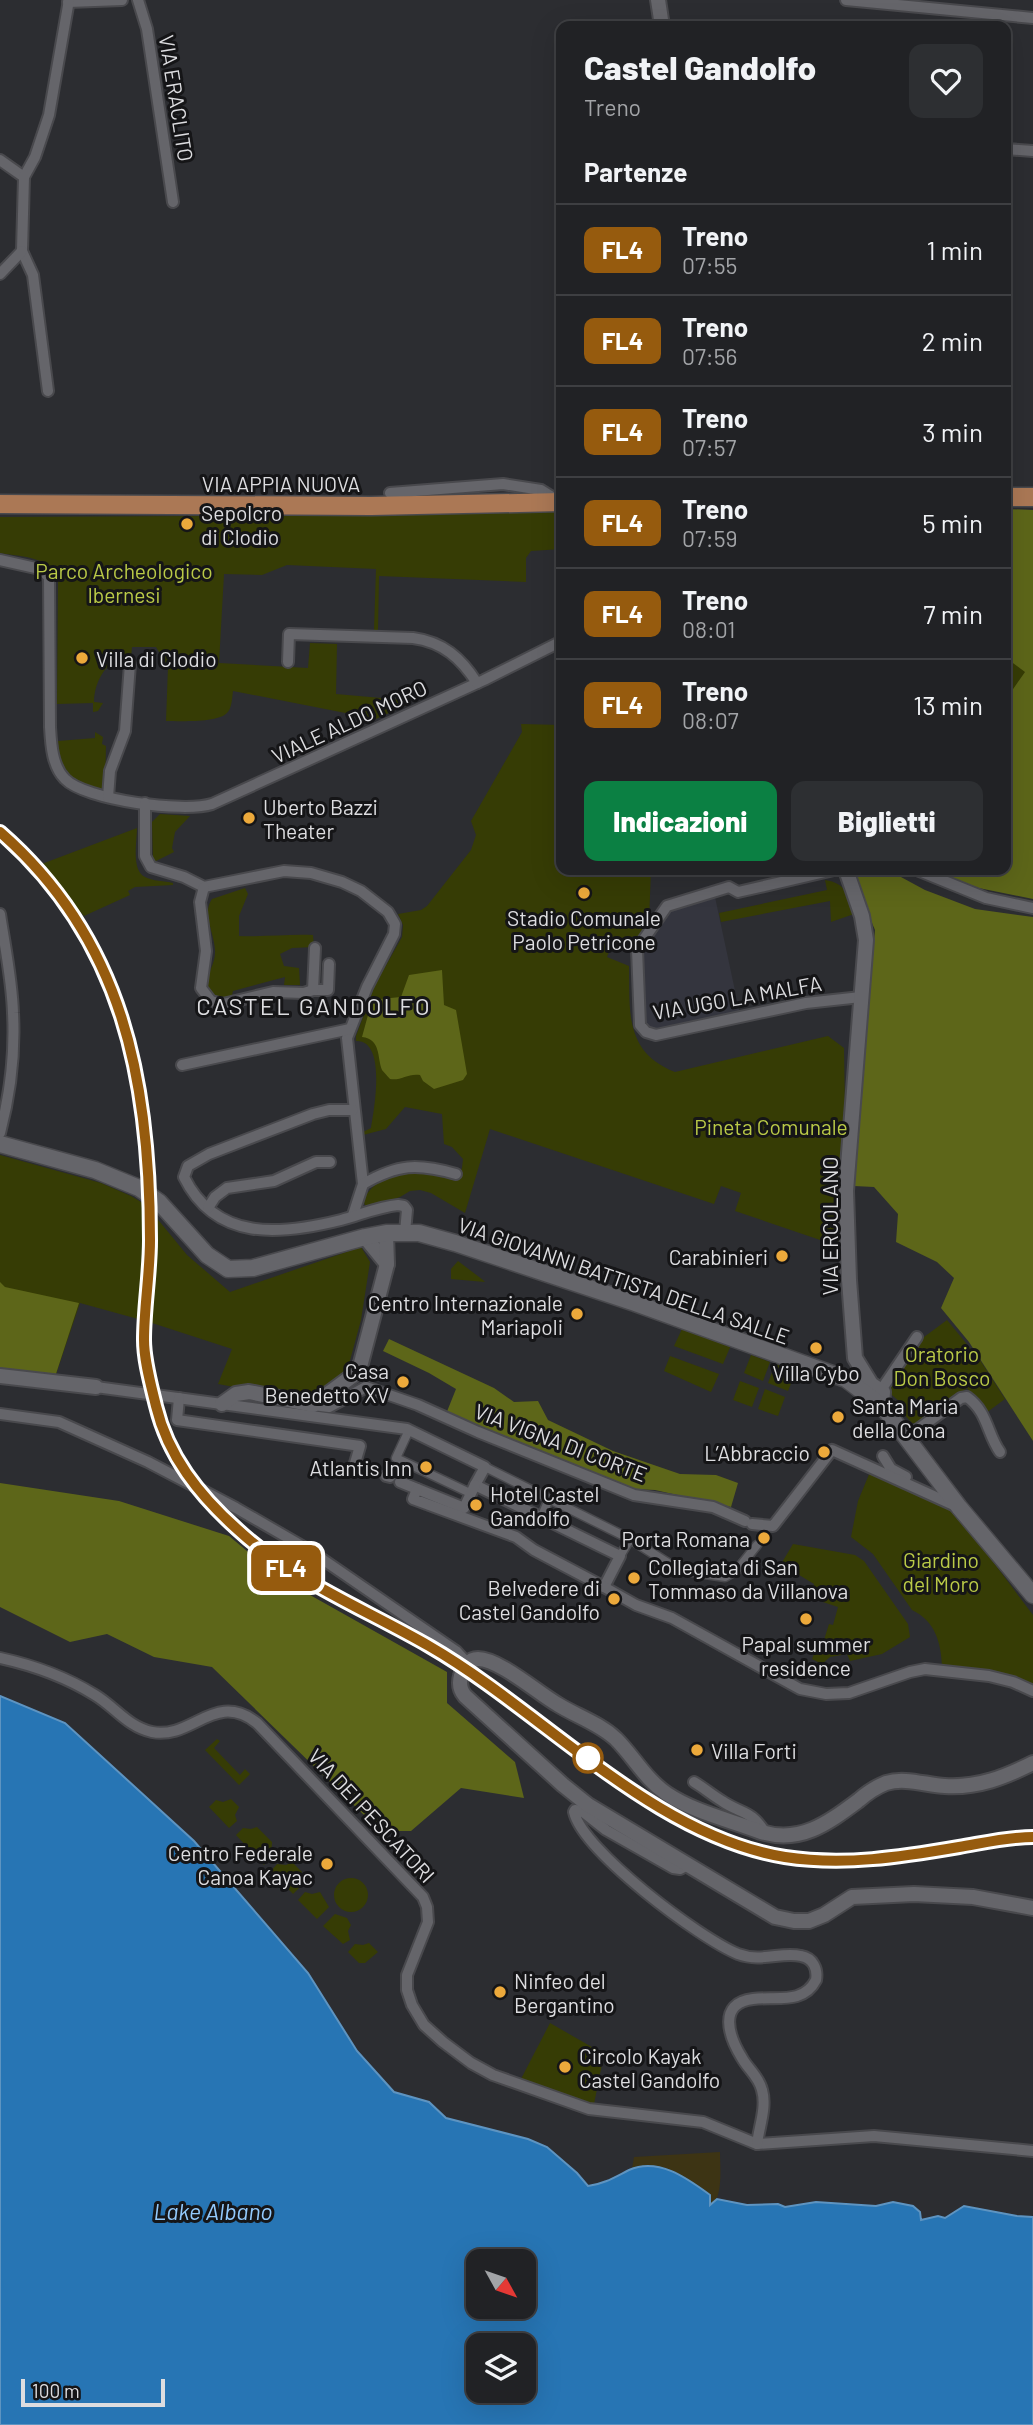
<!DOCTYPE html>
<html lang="it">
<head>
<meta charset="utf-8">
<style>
  body { margin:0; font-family:Barlow,sans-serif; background:#2d2f32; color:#f1f3f6; height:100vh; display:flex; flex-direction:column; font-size:26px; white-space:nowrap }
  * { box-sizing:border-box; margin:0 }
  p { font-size:23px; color:#a2a4a7 }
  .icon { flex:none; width:38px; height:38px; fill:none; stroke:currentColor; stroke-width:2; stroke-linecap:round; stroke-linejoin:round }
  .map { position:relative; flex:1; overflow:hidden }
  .details { position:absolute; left:556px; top:21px; width:455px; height:854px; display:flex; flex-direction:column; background:#212225; border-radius:14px; box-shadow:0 7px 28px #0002,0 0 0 2px #3e3f42 }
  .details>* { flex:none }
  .badge { padding:0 14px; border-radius:10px; font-size:24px; line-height:46px }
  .needle { width:46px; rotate:130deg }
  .fabs { position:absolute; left:466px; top:2249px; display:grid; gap:14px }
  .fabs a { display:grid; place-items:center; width:70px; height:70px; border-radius:14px; background:#212225; box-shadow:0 7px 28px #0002,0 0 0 2px #3e3f42; font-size:35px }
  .scale { position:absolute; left:21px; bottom:18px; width:144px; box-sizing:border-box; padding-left:7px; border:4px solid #dddde0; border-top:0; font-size:19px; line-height:24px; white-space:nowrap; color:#dddde0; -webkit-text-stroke:5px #151517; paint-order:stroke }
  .map>.badge { position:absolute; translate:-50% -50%; box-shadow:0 0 0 4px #fff }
  h2 { padding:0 28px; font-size:26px; line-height:63px }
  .round { display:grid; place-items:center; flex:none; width:74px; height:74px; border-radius:14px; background:#2d2f32 }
  .head { display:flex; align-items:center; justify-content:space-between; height:119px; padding:0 28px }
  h1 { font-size:33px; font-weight:800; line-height:52px }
  .action { display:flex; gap:14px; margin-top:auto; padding:14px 28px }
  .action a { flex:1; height:80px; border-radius:14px; background:#0b8043; color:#fff; font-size:28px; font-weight:800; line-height:80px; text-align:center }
  .action a+a { background:#2d2f32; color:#f1f3f6 }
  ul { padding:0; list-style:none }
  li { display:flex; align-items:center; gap:21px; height:91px; padding:0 28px; border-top:2px solid #3e3f42 }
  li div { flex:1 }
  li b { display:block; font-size:26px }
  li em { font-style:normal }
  li .badge { min-width:77px; font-weight:700; text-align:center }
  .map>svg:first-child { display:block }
</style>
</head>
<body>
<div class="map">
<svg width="1033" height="2425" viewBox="0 0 1033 2425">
  <rect width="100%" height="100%" fill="#2c2d31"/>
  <path fill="#34353e" d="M715,897L740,1014L726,1013L722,1018L685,1026L682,1023L676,1024L673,1028L657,1032L643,1024L642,951L671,910Z"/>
  <g fill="#363c05">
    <path d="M562,511V549L531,551L526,558V582L379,576L378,630H374L376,569L287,565L262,575L224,574L219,663L308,668L310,643L337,644L336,694L404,700L406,705L376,719L233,691C232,698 232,708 227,713C217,723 180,721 166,721L168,667L156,647H132L131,657C108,656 94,681 94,702L103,703L98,711L93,712V703L57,704L58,581C52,556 22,557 0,553V517L392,515Z"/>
    <path d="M1006,658L1026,671L1011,693L1006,689Z"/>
    <path d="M521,724L562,725V870H651L649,921L640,936L614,939L607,957L629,966C630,1011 624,1052 675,1072L828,1036L844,1048L845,1115L839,1241L832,1244L735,1211L741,1193L721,1186L714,1204L490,1129L465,1213L431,1193L420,1190L410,1191L400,1197L369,1207L365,1205L363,1200C383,1165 423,1171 456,1181L462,1168L463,1159L452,1147L444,1144L442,1114L405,1107L386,1129L363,1135V1132L371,1128C374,1109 387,1040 356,1041V1036L375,985L402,937L403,925L398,914L421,910L427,906L471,850L476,835L471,821L522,732Z"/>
    <path d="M95,732L103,737L102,744L106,746L105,791C75,788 59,770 58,741L95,738Z"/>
    <path d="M160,814L190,816L175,832L172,848L174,852L156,861L153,860L152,822Z"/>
    <path d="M137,828C137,841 131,870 145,877C152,881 165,881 173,883V885L135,887L128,891L130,895L84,916L39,865Z"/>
    <path d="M825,880C846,883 849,896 854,914L831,922L830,901L721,922L719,913L827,890Z"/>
    <path d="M245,888L248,894L239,916V936C265,937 288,934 313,935L314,947L292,948L280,954L284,966L299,968L300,985H284L285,977L233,991L231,999C222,999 211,996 208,986C206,975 215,964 215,953C216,936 201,914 212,899Z"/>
    <path d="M0,1155L101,1183L131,1196L146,1205L187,1255L230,1292L361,1247L370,1262L361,1320L346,1375L311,1401L218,1384L232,1349L149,1322L80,1303L54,1380L0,1372Z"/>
    <path d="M458,1261L483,1280L485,1282L451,1279V1269Z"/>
    <path d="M947,1320L980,1360L1005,1399L986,1413L967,1388L920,1424L912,1423L897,1407L900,1402L885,1389L898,1374L920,1340Z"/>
    <path d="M682,1329L731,1345L723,1364L674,1346Z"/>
    <path d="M751,1355L770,1362L763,1381L744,1373Z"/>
    <path d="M670,1356L719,1374L711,1392L664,1371Z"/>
    <path d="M775,1364L796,1371L788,1391L768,1383Z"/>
    <path d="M740,1381L759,1388L752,1407L733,1400Z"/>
    <path d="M765,1389L785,1397L778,1416L758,1409Z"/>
    <path d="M870,1472L954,1510L1033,1615V1684L942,1666C941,1642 935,1621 912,1610L873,1554L851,1537L858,1501Z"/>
    <path d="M793,1544L855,1555L864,1561L908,1624L910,1637L882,1654L850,1661L847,1654L830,1657L822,1664L812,1659L819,1641L823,1643L829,1624L833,1625L838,1607L808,1597L814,1584L781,1564Z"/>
    <path d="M217,1739L220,1741L214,1748L240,1775L245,1769L250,1774L239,1785L205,1750Z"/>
    <path d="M231,1799L239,1807L235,1815L237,1821L229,1828L209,1807L216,1800L223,1802Z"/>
    <path d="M257,1827L272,1842L271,1857L264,1865L236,1835L243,1828L251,1829Z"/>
    <path d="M292,1862L302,1872L299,1879L300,1887L293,1894L271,1871L277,1864L286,1865Z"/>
    <circle cx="351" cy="1895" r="17"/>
    <path d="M305,1892L312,1894L320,1892L329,1907L317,1919L298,1900Z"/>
    <path d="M335,1914L347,1918L351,1925L348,1931L350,1940L343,1944L323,1926Z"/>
    <path d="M369,1943L378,1952L365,1963H359L348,1952L355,1944L363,1945Z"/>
    <path d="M550,2023L604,2054L594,2104L521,2079Z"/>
  </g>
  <g fill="#5d6619">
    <path d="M1006,509L1033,510V899L959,884L929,870H1006V700L1010,695L1006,689L1011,692L1025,672L1006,658Z"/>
    <path d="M854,870H888L925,890L975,909L1033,917V1441L969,1342L941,1308L954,1278L937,1262L896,1242L898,1214L874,1187L854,1186L861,1081L875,930L864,904Z"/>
    <path d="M442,970L444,1005L456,1010L467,1074L463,1080L434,1089L423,1081L420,1075C408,1073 401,1081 390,1079C389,1078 383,1071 382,1070C377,1057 381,1039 362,1037L371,1004L380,999L401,997L409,975Z"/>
    <path d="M0,1282L5,1287L79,1303L54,1380L0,1372Z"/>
    <path d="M389,1339L494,1388L514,1402L538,1401L548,1420L613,1451L680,1474L716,1475L738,1483L731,1507L655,1490L632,1489L446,1414L456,1389L429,1373L383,1351Z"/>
    <path d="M0,1483L119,1501L229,1536L278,1577L447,1672V1703L515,1762L524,1798L461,1788L411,1831H387L363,1814L212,1667L154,1657L107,1634L70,1642L0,1607Z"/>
  </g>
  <path fill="#3d3414" d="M720,2152C720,2169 723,2191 713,2206L652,2167L632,2169L634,2157Z"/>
  <path fill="#2775b4" stroke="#5e94c1" stroke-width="2" fill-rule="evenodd" d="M0,1696L65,1723L194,1841L308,1973L357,2051L394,2092L429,2102L446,2118L528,2139L547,2147L577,2173L588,2186C604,2184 615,2177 629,2170C659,2157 688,2179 710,2195V2205L717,2199L747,2205L778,2204L785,2207L816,2202L876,2206L893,2202L913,2206L920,2212L921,2220L938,2216L945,2218L964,2206L1017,2216L1033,2217V2425H0ZM523,2261V2306H478V2261ZM523,2345V2390H478V2345Z"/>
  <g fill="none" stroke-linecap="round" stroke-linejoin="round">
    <path stroke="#47474b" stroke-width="8" stroke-dasharray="8 4" stroke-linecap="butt" d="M757,1545L768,1534"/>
    <g stroke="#49494d" stroke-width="11">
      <g id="pedestrian">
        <path d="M409,1430L396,1458L470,1493"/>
        <path d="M485,1467L630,1539L679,1570L725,1577L737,1570L757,1545"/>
        <path d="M541,1518L549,1499"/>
        <path d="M620,1556L630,1539"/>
      </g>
    </g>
    <g stroke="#49494d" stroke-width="14">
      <g id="minor">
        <path d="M138,0L147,29L173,202"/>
        <path d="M846,0L1033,18"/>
        <path d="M68,2L122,0"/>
        <path d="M1006,149L1033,151"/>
        <path d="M0,160L24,177"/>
        <path d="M22,251L24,177L35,157L49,115L69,0"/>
        <path d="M22,251L33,275L48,391"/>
        <path d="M0,274L22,251"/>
        <path d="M390,493L503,484L541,490L557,500"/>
        <path d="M0,560L40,569L49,577L50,727C51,744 52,766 65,779C85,800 184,813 212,804L484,680L562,641"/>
        <path d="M288,662L289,634L413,638C443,642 461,658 477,683"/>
        <path d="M108,797L110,771L125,731L130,664"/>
        <path d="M145,803V856L151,867L184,877L204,887L284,871L311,873L342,882L361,891L388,912L395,924L394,934L367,987L347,1038L363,1184L353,1215"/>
        <path d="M834,870L738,892L729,887L667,906L637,949L640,1025L646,1032L656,1035L806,1003L861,997"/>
        <path d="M917,870L986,898L1033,908"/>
        <path d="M204,887L200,902L206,951L201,988L211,1001L223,1004L273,992L304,993L313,990H328L329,964"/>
        <path d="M0,914C5,947 12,980 13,1013C15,1051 10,1095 0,1133"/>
        <path d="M313,990L315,948"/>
        <path d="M182,1065L350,1029"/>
        <path d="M353,1110H329L313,1114L209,1154L188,1166L184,1177C216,1242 281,1235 341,1220C360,1215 378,1207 398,1205L404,1206L407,1210L405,1232"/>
        <path d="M363,1184C398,1164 417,1163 456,1174"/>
        <path d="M208,1208L215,1197L227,1188L274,1181L316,1162H330"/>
        <path d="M96,1387L407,1429L485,1467L475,1485L620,1556L604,1587"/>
        <path d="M881,1390L917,1337"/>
        <path d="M179,1398L177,1420L360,1446L353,1470"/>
        <path d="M313,1405L329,1407L366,1387L418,1405L478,1432L634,1495L713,1507L745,1521"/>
        <path d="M0,1414L59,1422L148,1462L236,1508L309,1550L456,1651L467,1663"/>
        <path d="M906,1438L961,1398L967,1397C988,1412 987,1434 1000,1452"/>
        <path d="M883,1456L891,1469L906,1477"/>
        <path d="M386,1476L390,1477"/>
        <path d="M400,1482L464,1508L475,1485"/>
        <path d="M417,1489L413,1499L516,1537L534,1550L604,1587L636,1605L672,1618L800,1689L826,1694L849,1693L910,1672L925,1669L989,1676L1013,1682L1033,1691"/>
        <path d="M752,1524L773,1526L832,1450L958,1507"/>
        <path d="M0,1658C32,1665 66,1677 95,1695C115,1707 128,1727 152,1732C192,1740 215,1690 257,1723L423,1897L427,1907L428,1922L407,1975V1990L412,2005L424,2025L443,2042L471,2063L493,2075L589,2109L703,2122L757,2144L874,2136L1033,2151"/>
        <path d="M694,1782C704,1788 712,1795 722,1801C741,1814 752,1810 765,1833"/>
        <path d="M686,1866L680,1869L673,1868L606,1830L582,1811L575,1810L574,1812C583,1851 699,1938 738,1954C762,1963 782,1951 801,1956C813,1958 818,1969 816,1980C803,2005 776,1996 753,1999C717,2003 729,2037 742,2058C748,2069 759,2077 762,2090C767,2107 759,2127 757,2144"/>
      </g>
    </g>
    <g stroke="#49494d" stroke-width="18">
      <g id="tertiary">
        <path d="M658,0L662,26"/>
        <path d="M846,870L862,916L866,940L846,1191L849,1280L855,1358L871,1384L883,1392L882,1405"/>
        <path d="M365,1237L387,1264"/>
        <path d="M0,1376L96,1387"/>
        <path d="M222,1404L236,1394L249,1392L313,1405L355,1374L361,1363L387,1264L386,1233"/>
        <path d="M1033,1763C1005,1777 978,1788 945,1786C926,1785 905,1777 886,1783C876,1787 867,1793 859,1800C828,1823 801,1844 761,1832C730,1820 694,1812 667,1794C645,1779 634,1757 616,1739C599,1723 576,1716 557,1704C538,1693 499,1659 478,1659C469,1659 463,1667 461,1676C459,1683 460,1690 465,1696L563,1785L588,1805L775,1917L794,1921H809L824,1915L852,1897L914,1894L973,1897L1033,1908"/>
      </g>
    </g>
    <g stroke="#49494d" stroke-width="19">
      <path id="secondary" d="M0,1144L95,1170L139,1188L159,1202L207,1255L228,1269L253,1268L365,1237L386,1233H419L455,1243L635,1303L846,1379L883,1407L959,1507L1033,1595"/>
    </g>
    <g stroke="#49494d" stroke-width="21">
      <g id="primary">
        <path d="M1006,497H1033"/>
        <path d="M0,504L371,506L562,502"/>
      </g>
    </g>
    <use href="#pedestrian" stroke="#65656a" stroke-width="8"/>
    <use href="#minor" stroke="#65656a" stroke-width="10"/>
    <use href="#tertiary" stroke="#65656a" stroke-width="14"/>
    <use href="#secondary" stroke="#65656a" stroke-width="16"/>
    <use href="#primary" stroke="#ab7855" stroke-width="18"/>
    <g stroke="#c5c5c8" stroke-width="2.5" stroke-dasharray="12 12" stroke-linecap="butt">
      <path d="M0,832C62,886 96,944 122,1021"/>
      <path d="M252,1542C311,1591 383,1617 447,1658C495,1688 540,1722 586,1756C645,1800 710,1847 786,1857C846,1865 901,1856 960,1847C984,1843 1009,1837 1033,1837"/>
    </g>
  </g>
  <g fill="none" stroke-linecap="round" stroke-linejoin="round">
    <g stroke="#fff" stroke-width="16">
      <path id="line" d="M0,832C124,940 150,1083 150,1240C150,1274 144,1307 144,1340C144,1361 151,1385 156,1406C168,1456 199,1495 237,1529C293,1581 363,1608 429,1646C542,1711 653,1836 785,1857C844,1866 901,1857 959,1847C983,1843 1008,1837 1033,1837"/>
    </g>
    <use href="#line" stroke="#965b0e" stroke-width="10"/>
  </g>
  <g fill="#eca93b" stroke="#151517" stroke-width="2.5">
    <circle cx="187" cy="524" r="7"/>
    <circle cx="82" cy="658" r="7"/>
    <circle cx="249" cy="818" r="7"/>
    <circle cx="584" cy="893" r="7"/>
    <circle cx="782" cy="1256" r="7"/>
    <circle cx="577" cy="1314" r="7"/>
    <circle cx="816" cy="1348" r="7"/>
    <circle cx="403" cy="1382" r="7"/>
    <circle cx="838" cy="1417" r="7"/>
    <circle cx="824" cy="1452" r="7"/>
    <circle cx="426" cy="1467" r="7"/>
    <circle cx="476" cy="1505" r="7"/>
    <circle cx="764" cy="1538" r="7"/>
    <circle cx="634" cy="1578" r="7"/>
    <circle cx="614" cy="1599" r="7"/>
    <circle cx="806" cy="1619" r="7"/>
    <circle cx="697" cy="1750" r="7"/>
    <circle cx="327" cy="1864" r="7"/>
    <circle cx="500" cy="1992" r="7"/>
    <circle cx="565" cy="2067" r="7"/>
  </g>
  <circle fill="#fff" stroke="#965b0e" stroke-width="3.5" cx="588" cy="1758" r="14"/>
  <g text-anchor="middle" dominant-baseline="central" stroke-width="6" stroke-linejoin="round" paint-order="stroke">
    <g font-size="21" fill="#dddde0" stroke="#151517">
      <text transform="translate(177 98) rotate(81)">VIA ERACLITO</text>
      <text x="281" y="483">VIA APPIA NUOVA</text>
      <text transform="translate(349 721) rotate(-25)">VIALE ALDO MORO</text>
      <text transform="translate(737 997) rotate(-10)">VIA UGO LA MALFA</text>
      <text transform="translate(829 1226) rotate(-90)">VIA ERCOLANO</text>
      <text transform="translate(624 1280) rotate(19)">VIA GIOVANNI BATTISTA DELLA SALLE</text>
      <text transform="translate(561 1442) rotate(21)">VIA VIGNA DI CORTE</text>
      <text transform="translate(372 1815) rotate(47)">VIA DEI PESCATORI</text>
    </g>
    <g font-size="21" fill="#dddde0" stroke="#151517" text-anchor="start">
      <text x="201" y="512">Sepolcro<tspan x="201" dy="24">di Clodio</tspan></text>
      <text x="96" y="658">Villa di Clodio</text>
      <text x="263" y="806">Uberto Bazzi<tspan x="263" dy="24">Theater</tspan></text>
      <text x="584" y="917" text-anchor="middle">Stadio Comunale<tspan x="584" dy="24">Paolo Petricone</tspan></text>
      <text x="768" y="1256" text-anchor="end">Carabinieri</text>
      <text x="563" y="1302" text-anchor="end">Centro Internazionale<tspan x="563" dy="24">Mariapoli</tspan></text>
      <text x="389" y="1370" text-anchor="end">Casa<tspan x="389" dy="24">Benedetto XV</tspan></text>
      <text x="816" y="1372" text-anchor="middle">Villa Cybo</text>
      <text x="852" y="1405">Santa Maria<tspan x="852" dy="24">della Cona</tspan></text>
      <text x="810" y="1452" text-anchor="end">L’Abbraccio</text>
      <text x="412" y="1467" text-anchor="end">Atlantis Inn</text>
      <text x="490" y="1493">Hotel Castel<tspan x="490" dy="24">Gandolfo</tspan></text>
      <text x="750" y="1538" text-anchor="end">Porta Romana</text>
      <text x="648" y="1566">Collegiata di San<tspan x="648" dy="24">Tommaso da Villanova</tspan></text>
      <text x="600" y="1587" text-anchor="end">Belvedere di<tspan x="600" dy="24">Castel Gandolfo</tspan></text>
      <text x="806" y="1643" text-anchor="middle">Papal summer<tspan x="806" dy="24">residence</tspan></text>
      <text x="711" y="1750">Villa Forti</text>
      <text x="313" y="1852" text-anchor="end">Centro Federale<tspan x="313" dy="24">Canoa Kayac</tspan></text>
      <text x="514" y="1980">Ninfeo del<tspan x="514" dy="24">Bergantino</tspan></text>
      <text x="579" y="2055">Circolo Kayak<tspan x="579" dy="24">Castel Gandolfo</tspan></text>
    </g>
    <g font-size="21" fill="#baca47" stroke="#151517">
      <text x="124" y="570">Parco Archeologico<tspan x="124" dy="24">Ibernesi</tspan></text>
      <text x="771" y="1126">Pineta Comunale</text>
      <text x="942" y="1353">Oratorio<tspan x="942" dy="24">Don Bosco</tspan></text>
      <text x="941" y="1559">Giardino<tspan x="941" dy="24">del Moro</tspan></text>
    </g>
    <g font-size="23" font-style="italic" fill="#93cafd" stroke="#151517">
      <text x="213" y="2211">Lake Albano</text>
    </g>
    <g font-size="24" letter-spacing="2" fill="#dddde0" stroke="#151517">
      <text x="314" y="1005">CASTEL GANDOLFO</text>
    </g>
  </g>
</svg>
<div class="fabs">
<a><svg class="needle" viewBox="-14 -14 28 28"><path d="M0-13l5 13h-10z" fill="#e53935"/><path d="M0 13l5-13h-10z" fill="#a2a4a7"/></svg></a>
<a><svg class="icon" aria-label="layers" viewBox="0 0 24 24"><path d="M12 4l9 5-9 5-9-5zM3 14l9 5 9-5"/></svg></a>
</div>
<div class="scale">100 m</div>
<b class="badge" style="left:286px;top:1568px;background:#965b0e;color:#fff">FL4</b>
<section class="details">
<div class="head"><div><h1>Castel Gandolfo</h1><p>Treno</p></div><a class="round"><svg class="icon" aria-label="heart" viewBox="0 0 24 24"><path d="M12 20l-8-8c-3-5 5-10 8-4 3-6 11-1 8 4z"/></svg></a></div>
<h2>Partenze</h2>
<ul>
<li><span class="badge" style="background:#965b0e;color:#fff">FL4</span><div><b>Treno</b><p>07:55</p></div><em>1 min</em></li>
<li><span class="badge" style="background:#965b0e;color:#fff">FL4</span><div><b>Treno</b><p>07:56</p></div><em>2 min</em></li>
<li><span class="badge" style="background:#965b0e;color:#fff">FL4</span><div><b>Treno</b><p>07:57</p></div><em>3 min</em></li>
<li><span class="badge" style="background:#965b0e;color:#fff">FL4</span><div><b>Treno</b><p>07:59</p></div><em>5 min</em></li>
<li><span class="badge" style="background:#965b0e;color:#fff">FL4</span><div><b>Treno</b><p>08:01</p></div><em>7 min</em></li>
<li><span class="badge" style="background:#965b0e;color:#fff">FL4</span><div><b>Treno</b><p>08:07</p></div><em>13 min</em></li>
</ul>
<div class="action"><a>Indicazioni</a><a>Biglietti</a></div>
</section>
</div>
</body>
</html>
